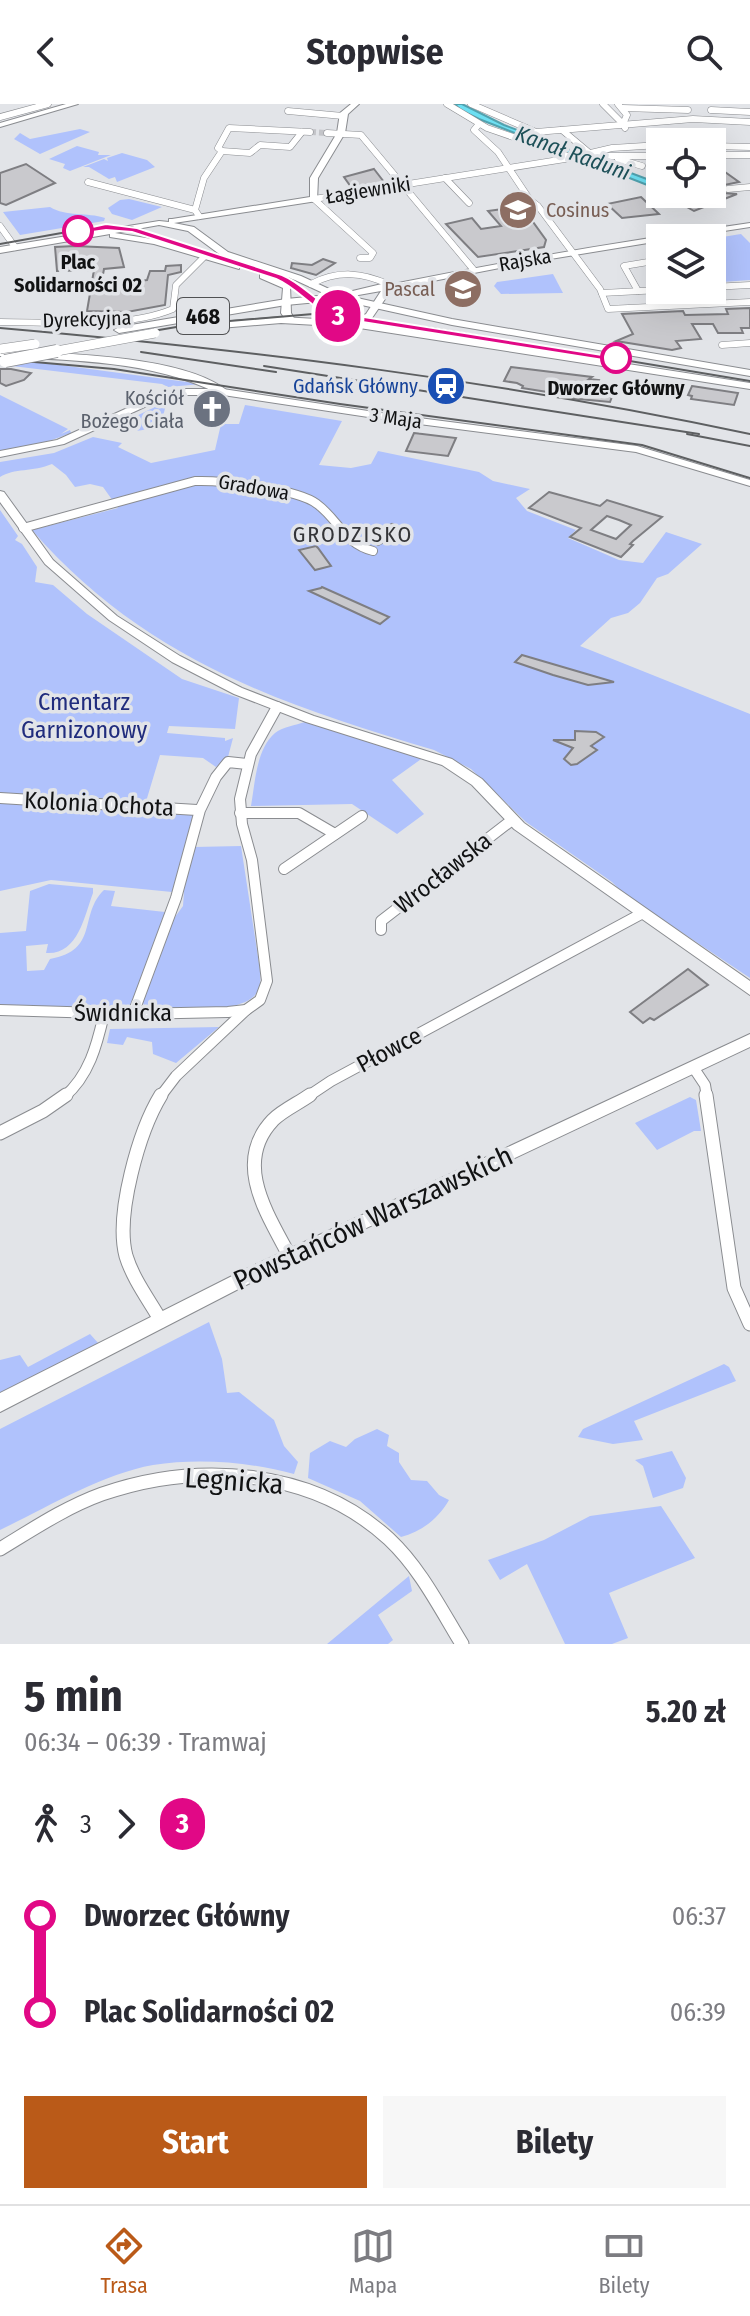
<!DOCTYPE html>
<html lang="pl">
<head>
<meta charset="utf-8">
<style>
  body { margin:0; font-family:"Fira Sans Condensed",sans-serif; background:#f7f7f7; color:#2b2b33; height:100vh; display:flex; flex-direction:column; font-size:30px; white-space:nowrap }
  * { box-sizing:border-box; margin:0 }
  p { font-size:26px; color:#7c7c81 }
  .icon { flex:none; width:44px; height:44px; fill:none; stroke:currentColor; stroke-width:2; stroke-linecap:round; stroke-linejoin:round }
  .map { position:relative; height:1540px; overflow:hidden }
  .details { display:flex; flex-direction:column; background:#fff; flex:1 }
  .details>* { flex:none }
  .badge { padding:0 16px; border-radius:26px; font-size:28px; line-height:52px }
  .buttons { position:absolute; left:646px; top:24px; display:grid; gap:16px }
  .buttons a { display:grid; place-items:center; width:80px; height:80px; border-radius:0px; background:#fff; box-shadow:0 8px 32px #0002; font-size:40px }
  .map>.badge { position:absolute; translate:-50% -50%; box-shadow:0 0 0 4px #fff }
  .legs { display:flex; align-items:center; gap:12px; height:88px; padding:0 24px; font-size:26px }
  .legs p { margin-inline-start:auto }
  .headline { display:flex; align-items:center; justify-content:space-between; height:136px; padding:0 24px }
  h1 { font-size:44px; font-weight:700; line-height:60px }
  .primary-button { display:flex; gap:16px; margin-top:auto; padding:16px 24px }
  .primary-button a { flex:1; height:92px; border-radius:0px; background:#ba5a18; color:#fff; font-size:32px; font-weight:700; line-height:92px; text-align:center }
  .primary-button a+a { background:#f7f7f7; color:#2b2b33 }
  ul { padding:0 24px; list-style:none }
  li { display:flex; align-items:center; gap:28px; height:96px; font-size:30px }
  li i { display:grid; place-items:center; width:12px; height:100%; margin:0 10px; background:currentColor }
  li i::after { content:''; width:20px; height:20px; margin:-10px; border:6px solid; border-radius:50%; background:#fff }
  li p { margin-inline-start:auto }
  li:first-child i { background:linear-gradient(#0000 50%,currentColor 0) }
  li:last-child i { background:linear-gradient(currentColor 50%,#0000 0) }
  header { display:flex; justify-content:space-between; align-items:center; height:104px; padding:0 24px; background:#fff; font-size:36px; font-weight:700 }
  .menu { display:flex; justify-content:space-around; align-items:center; height:112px; border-top:2px solid #e1e1e2; background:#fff; font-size:22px; color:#7c7c81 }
  .menu a { display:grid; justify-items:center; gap:4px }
  .menu .active { color:#ba5a18 }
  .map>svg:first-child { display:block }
</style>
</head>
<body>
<header><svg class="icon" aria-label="back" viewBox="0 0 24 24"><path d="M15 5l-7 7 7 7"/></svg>Stopwise<svg class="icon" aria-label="search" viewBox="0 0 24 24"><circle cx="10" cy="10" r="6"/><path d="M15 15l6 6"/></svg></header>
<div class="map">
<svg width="750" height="1540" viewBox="0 0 750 1540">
  <rect width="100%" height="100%" fill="#e2e4e8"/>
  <g fill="#b0c2fc">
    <path d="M80,25L90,28L40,50L14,35L20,29L30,35Z"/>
    <path d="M77,42L99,48L98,51H111L70,67L63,64L65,60L49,55Z"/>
    <path d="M122,49L147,56L155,63L117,78L115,73L109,75L89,63H83L104,55L108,57L107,54Z"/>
    <path d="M129,95L162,103L132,116L112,110L108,104L120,96Z"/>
    <path d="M50,103C66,113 87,108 105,114L104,117L20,131L3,108Z"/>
    <path d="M741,130L750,139V176L722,178L712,163V142L721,140L716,134Z"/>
    <path d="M553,170L563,189L501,190L494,182L497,178Z"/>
    <path d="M30,257L202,280L168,283L162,280L12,262Z"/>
    <path d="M0,291L68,325L61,330L70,326L71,329L41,340L0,347Z"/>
    <path d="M167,297L162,316C147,327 135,331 118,321Z"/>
    <path d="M245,301L342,317L319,361L351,364L371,360L378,347L479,368L493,377L530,385L516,394L527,407L576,426L568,434L619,456L643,459L666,428L702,440L668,470L657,474L640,499L628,509L611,514L580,542L750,610V874L623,789L612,778L526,718L471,665L434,646C278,600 142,553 32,426L118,404L103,383L90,380L75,383L66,371L52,360C33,368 14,364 0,373V358L54,349L93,333L122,339L118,343L151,359L215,346L221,320H239Z"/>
    <path d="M0,406L18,432L15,436L22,440L37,463L35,478L53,481L87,510L182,575L239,594L235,625L169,622L167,629L225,634V637L233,634L228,653L216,663L203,654L160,651L145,701L0,693Z"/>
    <path d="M305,618L424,653L392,676L424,710L397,730L352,700L251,702C255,680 256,645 275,629C282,623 296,621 305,618Z"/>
    <path d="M0,696L194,708L172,788L51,776L0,787Z"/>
    <path d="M241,742L260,866C260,871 261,880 259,885C248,913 172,905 146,905L142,897L167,824L183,802L185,774L194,743Z"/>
    <path d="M49,780L93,784V789C84,813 78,851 46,849L48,840L26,842L27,867L44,866L50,855C100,846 78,811 104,786L115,787L111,802L165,808L130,906L0,902V829L26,827L30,787Z"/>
    <path d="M219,923L176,959L153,950L152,938L127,933L123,941L107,939L110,925Z"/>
    <path d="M690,993L696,996L701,1027H694L657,1046L635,1019Z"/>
    <path d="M209,1218L222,1255L227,1289L239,1288L274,1316L284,1342L298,1358L294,1370C250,1358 199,1354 153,1361C102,1370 46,1404 0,1426V1325Z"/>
    <path d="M90,1230L99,1240L0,1290V1256L20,1251L28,1263Z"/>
    <path d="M724,1260L729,1263L736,1277L634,1317L643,1336L613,1340L578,1333L583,1325Z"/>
    <path d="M377,1325L389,1331L387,1342L399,1349V1358L411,1376L427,1377L439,1391L449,1396C438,1415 421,1428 401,1433L360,1397L308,1374L310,1349L330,1337L346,1343L355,1335Z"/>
    <path d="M672,1347L686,1374L683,1384L653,1394L643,1362L635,1356Z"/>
    <path d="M661,1402L695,1454L609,1489L628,1534L612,1540H565L527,1460L500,1476L488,1456L544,1436L590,1412Z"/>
    <path d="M409,1472L412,1487L378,1511L393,1536L388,1540H327Z"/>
  </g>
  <path fill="#6ddff2" stroke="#51a2af" stroke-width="2" d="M455,0H462L504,21L660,80V86L479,15L460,6Z"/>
  <g fill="#c9c9cd" stroke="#7e7e82" stroke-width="2" fill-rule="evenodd">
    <path d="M26,60L55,79L6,101L0,99V69Z"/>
    <path d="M718,63L739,78L724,81V89L737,90L694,107L673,95L692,90H712V64Z"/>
    <path d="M374,65L384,78L351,83L344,73Z"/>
    <path d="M641,93L659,110L622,114L607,100Z"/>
    <path d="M517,103L533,118L546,136L544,143L478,153L446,120L472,114L481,125L501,122L488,107Z"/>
    <path d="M75,142L119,144L124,163L104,165L101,181L147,176L150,167H165L166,162L181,161V168L168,171L165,201L127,208L87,207L94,166L57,167L55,143Z"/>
    <path d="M323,155L335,159L316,171L291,164L292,159L312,161Z"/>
    <path d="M750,204V224H741L743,229H718L713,220H692L701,235L676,237L681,244L672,246L616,237L633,230L622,210L683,207L685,211L728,210L726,205Z"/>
    <path d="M511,263L592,273L589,275L599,276L598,279L616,282L610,298L568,294L566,291L522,284L523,282L517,279L504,277Z"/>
    <path d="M0,265H11L31,269L24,276L6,282L0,279Z"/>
    <path d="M692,282L738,289L734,301L691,295L692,292L688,291Z"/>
    <path d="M414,329L456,334L448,352L406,347Z"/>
    <path d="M549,388L600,402L607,396L662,413L633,437L630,440L633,441L621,453L570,433L581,424L529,404ZM607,412L619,416L631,421L616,435L591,426Z"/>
    <path d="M392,420L405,427L378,441L366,433Z"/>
    <path d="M316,442L318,444L331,462L315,466L299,446Z"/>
    <path d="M321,484L322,483L389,513L380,520L309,487Z"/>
    <path d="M522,551L614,578L588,581L553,571L515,558Z"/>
    <path d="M575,627L596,628L604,633L591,642L597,646L577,660L571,661L564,655L573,644L553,636H575Z"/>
    <path d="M688,865L708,881L654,916L650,914L643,919L630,908Z"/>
  </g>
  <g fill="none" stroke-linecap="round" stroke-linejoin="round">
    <path stroke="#c3c4c8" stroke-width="6" stroke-dasharray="6 3" stroke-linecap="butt" d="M310,28L327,29"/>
    <g stroke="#8a8c90" stroke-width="7">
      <g id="street-far3">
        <path d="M447,0L487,24L571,53"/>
        <path d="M471,0L536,28L693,15L750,18"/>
        <path d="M603,0L623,20"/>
        <path d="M618,0L627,11L623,20L625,24"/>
        <path d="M623,4L688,6"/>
        <path d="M711,6L750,8"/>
        <path d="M288,7L343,12"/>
        <path d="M0,13L48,0"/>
        <path d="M479,20L474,26L498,48L530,96L538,102L600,185L608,205L750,198"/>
        <path d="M562,26L593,52H660"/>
        <path d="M327,29L361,31L473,165"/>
        <path d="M712,42L750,43"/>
        <path d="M222,47L250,49L260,41L290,43L302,28"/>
        <path d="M712,51H750"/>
        <path d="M618,55L642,62"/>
        <path d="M445,74L469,99"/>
        <path d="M88,78L195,106"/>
        <path d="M728,85L750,83"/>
        <path d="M314,95L565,55L612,44L660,41"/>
        <path d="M314,95L373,149L370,154H360"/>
        <path d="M199,112L195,106L204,74L222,47L218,44L229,24L310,28"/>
        <path d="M0,122L15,143"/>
        <path d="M311,180C338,166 362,168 390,181"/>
        <path d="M712,183L750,181"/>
        <path d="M638,187L624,162L660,156"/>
        <path d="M602,189L660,186"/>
        <path d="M0,218C52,218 125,225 173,205L176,181L204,153"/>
        <path d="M722,241L750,239"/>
      </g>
    </g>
    <g stroke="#8a8c90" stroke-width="10">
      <path id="street-far2" d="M23,424L195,377C220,376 298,385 317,400C339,416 344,440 373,447"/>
    </g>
    <g stroke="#8a8c90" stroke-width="12">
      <g id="street-far1">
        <path d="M0,694L197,706"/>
        <path d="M240,709H299L335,730"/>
        <path d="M284,765L362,712"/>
        <path d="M381,826V817L512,716"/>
        <path d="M0,906L133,910L228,908L246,906L260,896L267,877L252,756L242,720L240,695L251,650L277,603"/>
        <path d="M133,910L176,794L200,706L216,673L228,658L247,660"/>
        <path d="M693,963L705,981L707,993"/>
        <path d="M64,993C89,972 97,941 104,910"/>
        <path d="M160,993L176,972L246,906"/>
        <path d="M307,993L331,977L641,810"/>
      </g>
    </g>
    <g stroke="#8a8c90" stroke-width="15">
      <g id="street">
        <path d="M706,991L734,1184L750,1220"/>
        <path d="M0,1029L43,1007L66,991"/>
        <path d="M290,1153C268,1111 232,1059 273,1016C283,1006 299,999 310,991"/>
        <path d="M161,1217C149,1196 133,1175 126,1152C115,1111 139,1027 161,991"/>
        <path d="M0,1445C33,1425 66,1403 102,1390C197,1357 312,1364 389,1435C420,1464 440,1504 462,1540"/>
      </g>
    </g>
    <g stroke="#8a8c90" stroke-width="2">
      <g id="secondary">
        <path d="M66,0H78L0,23V19Z"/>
        <path d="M351,0H359L348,10L345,29L318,74L317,97L174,119L194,123L228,148L301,172L340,190L390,178L393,180C512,156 631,136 750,119V123L679,134H660V137L520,160L392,185L372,214L353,223L348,220L350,218L366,210L381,187L336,195L295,176L222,152L188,127L159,121L115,129L158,136L239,161V165L154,140L110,133V130L0,149V143L159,117L169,118V115H172L310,93V74L337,29L340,9Z"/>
        <path d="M260,170H266L290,181L291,209L295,216L293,218H287L281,209L283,184L260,174Z"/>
        <path d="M186,285H223L388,310L637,342L750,376V382L636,348L388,316L223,291H186L162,295L64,340L0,353V347L57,336L156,291Z"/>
        <path d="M0,387L4,388L53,456L117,512L180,552L242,584L314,612L452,655L482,675L524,719L750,877V891L514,725L472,681L442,661L306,618L234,590L172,558L109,516L45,460L0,398Z"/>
        <path d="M750,930V943L252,1178L0,1308V1289L240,1168Z"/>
      </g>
    </g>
    <g stroke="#8a8c90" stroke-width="2">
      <g id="primary">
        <path d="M339,190L452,215L750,266V272L452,221L339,196L286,201L119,229L114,226L119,223L286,195Z"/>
        <path d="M281,213L353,217L750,279V285L353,223L281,219L208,225L203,222L208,219Z"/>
        <path d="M0,246C59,250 184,250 229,288L219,290C152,256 74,257 0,252Z"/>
      </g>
    </g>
    <use href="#street-far3" stroke="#fff" stroke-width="6"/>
    <use href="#street-far2" stroke="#fff" stroke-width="8"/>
    <use href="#street-far1" stroke="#fff" stroke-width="10"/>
    <use href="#street" stroke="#fff" stroke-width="13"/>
    <use href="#secondary" fill="#fff" fill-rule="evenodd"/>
    <use href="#primary" fill="#fff" fill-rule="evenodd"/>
    <g stroke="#5d5f61" stroke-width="2">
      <path d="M0,140L95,123H131L290,175L319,200L337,208"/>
      <path d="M18,250L194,220L313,210L431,224L750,277"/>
      <path d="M0,255L114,265L340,300L642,341L750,374"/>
    </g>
    <g stroke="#5d5f61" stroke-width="2">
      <path d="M0,224C252,246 502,277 750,330"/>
      <path d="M141,248L276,268"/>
      <path d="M264,262L699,330"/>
      <path d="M687,330L750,342"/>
    </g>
    <g stroke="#8a8c90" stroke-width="10" stroke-linecap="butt">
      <g id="primary-bridge-far1">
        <path d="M0,245L35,240"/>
        <path d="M46,249L155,229"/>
      </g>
    </g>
    <g stroke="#8a8c90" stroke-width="14" stroke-linecap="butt">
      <path id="primary-bridge" d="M5,257L57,247"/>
    </g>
    <use href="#primary-bridge-far1" stroke="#fff" stroke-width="9"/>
    <use href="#primary-bridge" stroke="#fff" stroke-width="12"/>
  </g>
  <path fill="#e10886" stroke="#fff" stroke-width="2" d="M106,120L137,124L282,171C304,180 317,199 339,209L621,254L616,258L337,214C312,206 299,185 276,175L132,128L106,126L78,130L74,127Z"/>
  <defs>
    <g id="university-disc" transform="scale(2)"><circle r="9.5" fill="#8d6e63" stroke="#e2e4e8"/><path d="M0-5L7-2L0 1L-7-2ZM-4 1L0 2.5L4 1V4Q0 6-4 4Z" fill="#fff"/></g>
    <g id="station-disc" transform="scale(2)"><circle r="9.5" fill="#1a4fb4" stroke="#e2e4e8"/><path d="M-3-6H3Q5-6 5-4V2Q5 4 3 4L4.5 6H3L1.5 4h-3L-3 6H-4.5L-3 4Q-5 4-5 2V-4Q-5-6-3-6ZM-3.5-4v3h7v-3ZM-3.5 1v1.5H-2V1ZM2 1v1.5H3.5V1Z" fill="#fff"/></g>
    <g id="church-disc" transform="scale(2)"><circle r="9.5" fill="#6b7280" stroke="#e2e4e8"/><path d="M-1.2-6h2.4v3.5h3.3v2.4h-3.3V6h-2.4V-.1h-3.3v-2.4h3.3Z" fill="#fff"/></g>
  </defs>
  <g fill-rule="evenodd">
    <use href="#university-disc" x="518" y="106"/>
    <use href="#university-disc" x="463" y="185"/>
    <use href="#station-disc" x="446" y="282"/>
    <use href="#church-disc" x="212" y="305"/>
  </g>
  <g fill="#fff" stroke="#e10886" stroke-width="4">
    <circle cx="78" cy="127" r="14"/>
    <circle cx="616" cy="254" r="14"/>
  </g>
  <g text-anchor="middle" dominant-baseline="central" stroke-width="7" stroke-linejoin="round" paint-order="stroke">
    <g font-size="20" fill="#111213" stroke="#e2e4e8">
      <text transform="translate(368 86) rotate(-9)">Łagiewniki</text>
      <text transform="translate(525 156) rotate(-10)">Rajska</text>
      <text transform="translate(87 215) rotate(-2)">Dyrekcyjna</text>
      <text transform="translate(396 314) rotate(8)">3 Maja</text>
      <text transform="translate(254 383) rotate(10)">Gradowa</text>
    </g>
    <g font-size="20" fill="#785e54" stroke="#e2e4e8" text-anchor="start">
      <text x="546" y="106">Cosinus</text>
      <text x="435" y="185" text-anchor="end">Pascal</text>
    </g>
    <g font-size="20" font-weight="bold" fill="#111213" stroke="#e2e4e8">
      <text x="78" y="158">Plac<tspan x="78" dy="23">Solidarności 02</tspan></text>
      <text x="616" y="284">Dworzec Główny</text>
    </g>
    <g font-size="20" fill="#164399" stroke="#e2e4e8" text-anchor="end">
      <text x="418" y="282">Gdańsk Główny</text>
    </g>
    <g font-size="20" fill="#5b616d" stroke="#e2e4e8" text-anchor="end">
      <text x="184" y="294">Kościół<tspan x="184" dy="23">Bożego Ciała</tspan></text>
    </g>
    <g font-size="22" font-style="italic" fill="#1d5058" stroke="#e2e4e8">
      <text transform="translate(573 49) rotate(20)">Kanał Raduni</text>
    </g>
    <rect fill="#e2e4e8" stroke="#505153" stroke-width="2" x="177" y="194" width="52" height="36" rx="6"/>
    <g font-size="22" font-weight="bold" fill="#111213">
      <text x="203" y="212">468</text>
    </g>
    <g font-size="22" letter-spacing="2" fill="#343538" stroke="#e2e4e8">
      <text x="353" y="430">GRODZISKO</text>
    </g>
    <g font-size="24" fill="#202c7d" stroke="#e2e4e8">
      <text x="84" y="598">Cmentarz<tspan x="84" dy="28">Garnizonowy</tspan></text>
    </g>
    <g font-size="24" fill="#111213" stroke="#e2e4e8">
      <text transform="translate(99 700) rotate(3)">Kolonia Ochota</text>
      <text transform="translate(443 769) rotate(-38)">Wrocławska</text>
      <text x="123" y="909">Świdnicka</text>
      <text transform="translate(389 946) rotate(-28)">Płowce</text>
    </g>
    <g font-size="28" fill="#111213" stroke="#e2e4e8">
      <text transform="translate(373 1114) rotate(-25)">Powstańców Warszawskich</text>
      <text transform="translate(234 1377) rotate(4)">Legnicka</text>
    </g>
  </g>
</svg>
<div class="buttons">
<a><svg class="icon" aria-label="locate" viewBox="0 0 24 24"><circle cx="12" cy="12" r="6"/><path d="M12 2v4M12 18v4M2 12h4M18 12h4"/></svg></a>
<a><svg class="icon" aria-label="layers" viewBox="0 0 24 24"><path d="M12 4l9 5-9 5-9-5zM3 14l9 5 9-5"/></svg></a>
</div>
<b class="badge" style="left:338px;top:212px;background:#e10886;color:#fff">3</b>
</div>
<section class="details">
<div class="headline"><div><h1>5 min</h1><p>06:34 – 06:39 · Tramwaj</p></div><b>5.20 zł</b></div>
<div class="legs"><svg class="icon" aria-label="walk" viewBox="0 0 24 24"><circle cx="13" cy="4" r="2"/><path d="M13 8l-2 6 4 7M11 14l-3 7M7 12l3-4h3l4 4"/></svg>3<svg class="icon" aria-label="forward" viewBox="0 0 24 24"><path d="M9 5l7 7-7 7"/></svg><b class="badge" style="background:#e10886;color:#fff">3</b></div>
<ul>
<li><i style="color:#e10886"></i><b>Dworzec Główny</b><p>06:37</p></li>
<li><i style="color:#e10886"></i><b>Plac Solidarności 02</b><p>06:39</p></li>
</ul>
<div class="primary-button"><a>Start</a><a>Bilety</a></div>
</section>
<nav class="menu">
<a class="active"><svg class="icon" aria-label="directions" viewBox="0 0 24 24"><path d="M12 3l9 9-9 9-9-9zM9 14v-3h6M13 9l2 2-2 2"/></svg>Trasa</a>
<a><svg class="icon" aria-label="map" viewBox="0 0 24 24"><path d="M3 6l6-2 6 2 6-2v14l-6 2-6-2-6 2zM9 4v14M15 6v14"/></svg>Mapa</a>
<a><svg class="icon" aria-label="tickets" viewBox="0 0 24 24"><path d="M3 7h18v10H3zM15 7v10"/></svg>Bilety</a>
</nav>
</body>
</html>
